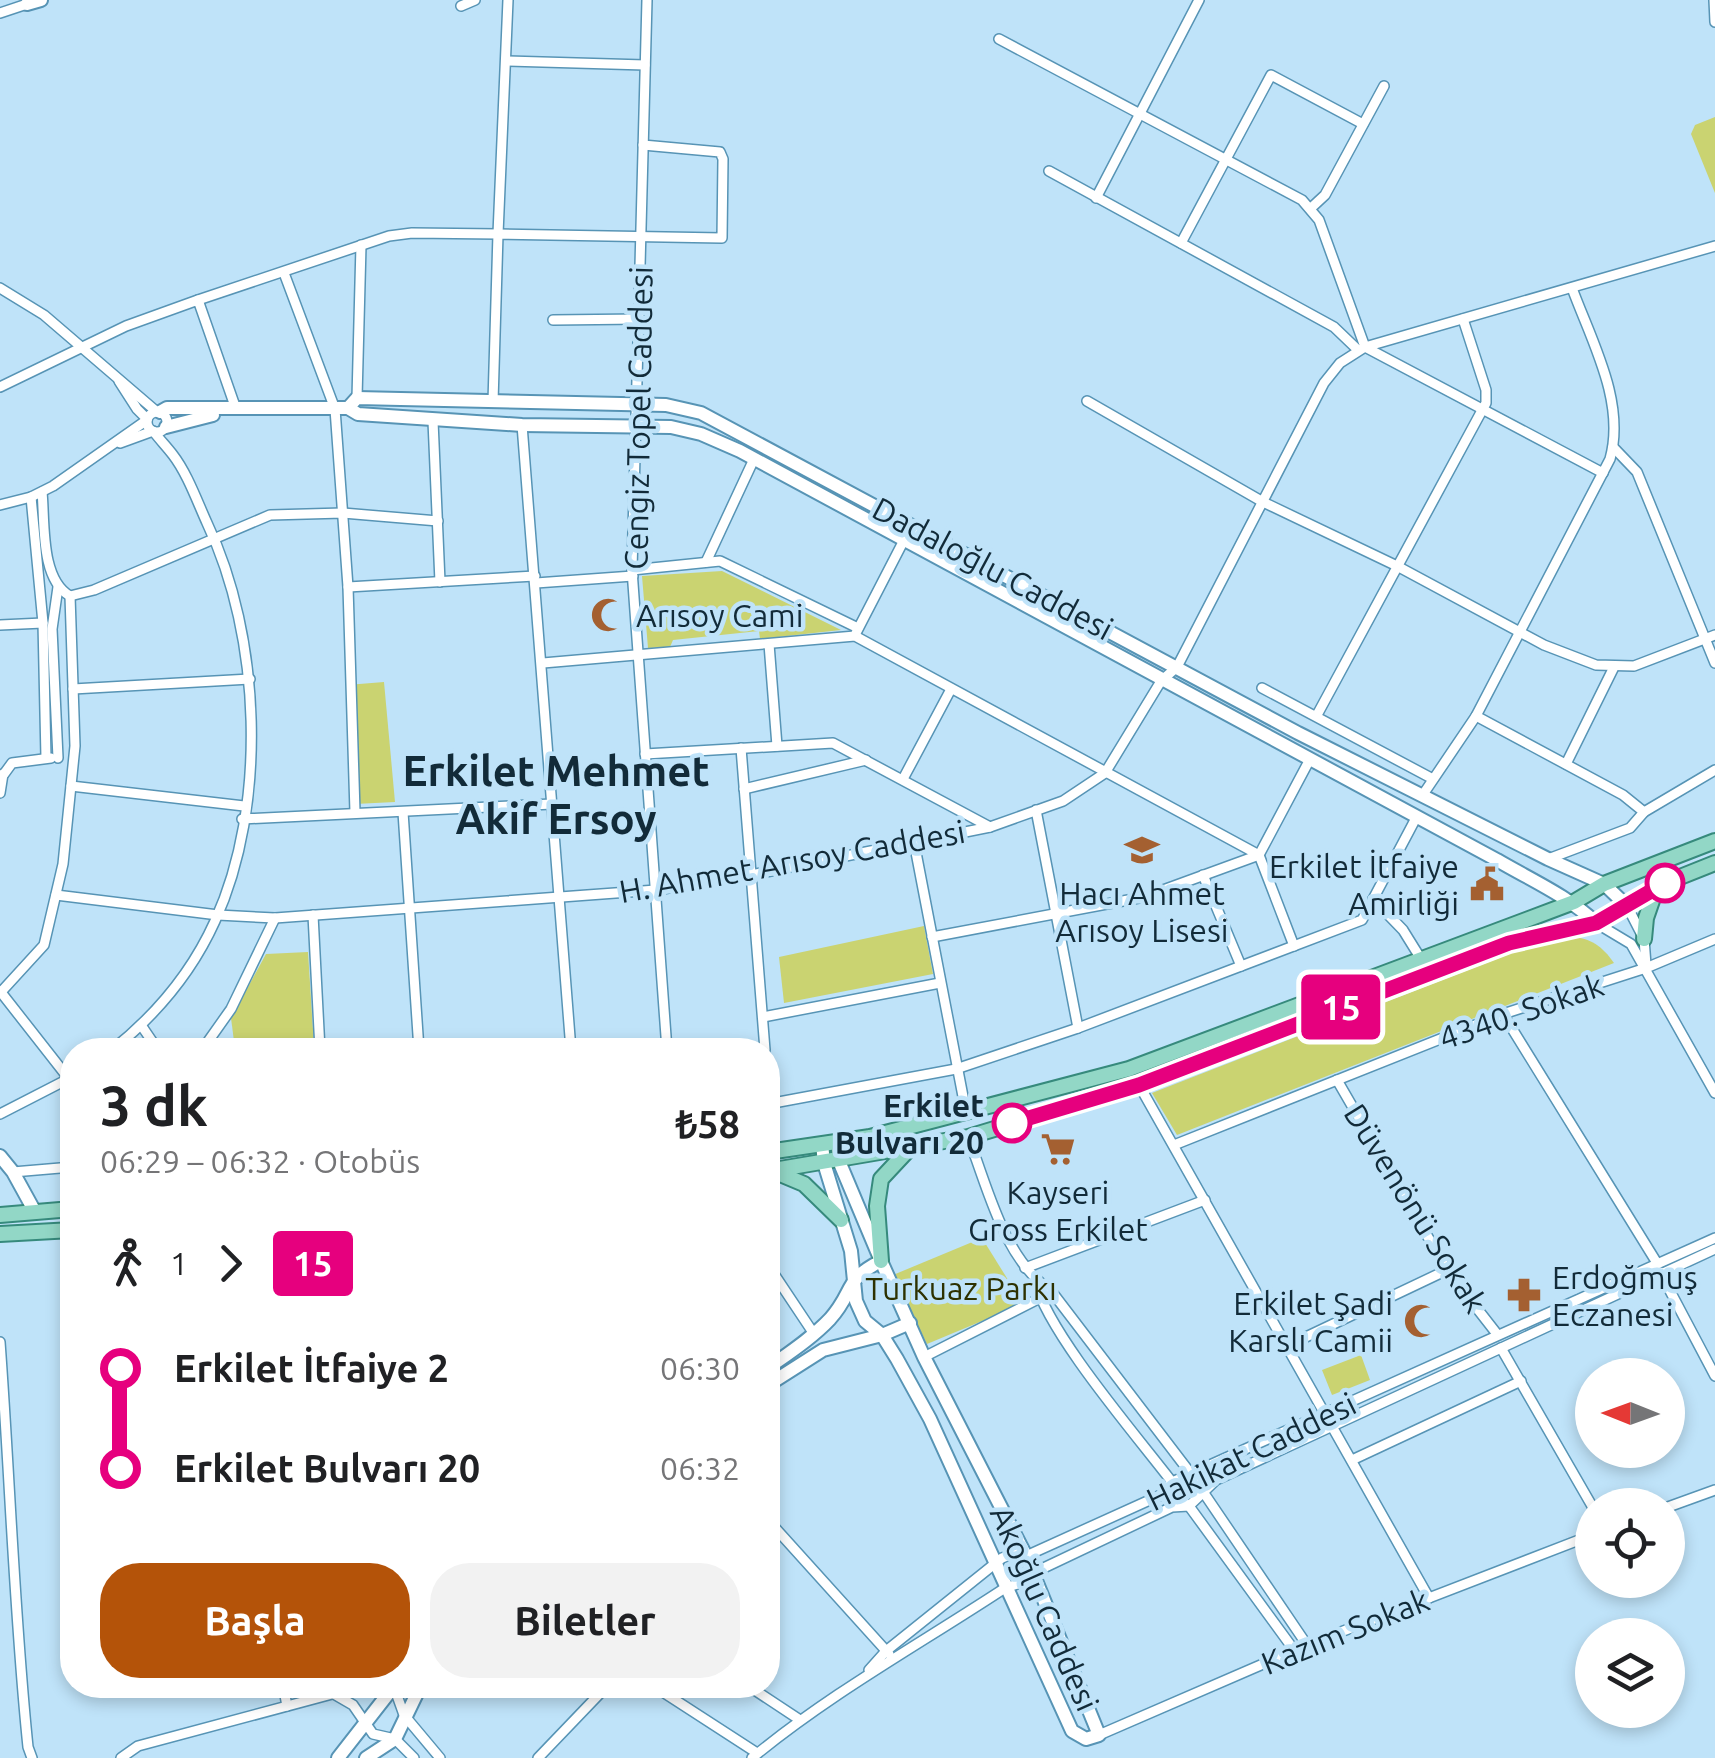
<!DOCTYPE html>
<html lang="tr">
<head>
<meta charset="utf-8">
<style>
  body { margin:0; font-family:Ubuntu,sans-serif; background:#f2f2f2; color:#202124; height:100vh; display:flex; flex-direction:column; font-size:38px; white-space:nowrap }
  * { box-sizing:border-box; margin:0 }
  p { font-size:32px; color:#757577 }
  .icon { flex:none; width:55px; height:55px; fill:none; stroke:currentColor; stroke-width:2; stroke-linecap:round; stroke-linejoin:round }
  .map { position:relative; flex:1; overflow:hidden }
  .side { position:absolute; left:60px; top:1038px; width:720px; height:660px; display:flex; flex-direction:column; background:#fff; border-radius:40px; box-shadow:0 5px 15px #0003 }
  .side>* { flex:none }
  .badge { padding:0 20px; border-radius:8px; font-size:35px; line-height:65px }
  .needle { width:65px; rotate:271deg }
  .buttons { position:absolute; left:1575px; top:1358px; display:grid; gap:20px }
  .buttons a { display:grid; place-items:center; width:110px; height:110px; border-radius:50%; background:#fff; box-shadow:0 5px 15px #0003; font-size:50px }
  .map>.badge { position:absolute; translate:-50% -50%; box-shadow:0 0 0 5px #fff }
  .legs { display:flex; align-items:center; gap:15px; height:110px; padding:0 40px; font-size:32px }
  .legs p { margin-inline-start:auto }
  .summary { display:flex; align-items:center; justify-content:space-between; height:170px; padding:0 40px }
  h1 { font-size:55px; font-weight:700; line-height:75px }
  .button { display:flex; gap:20px; margin-top:auto; padding:20px 40px }
  .button a { flex:1; height:115px; border-radius:40px; background:#b45309; color:#fff; font-size:40px; font-weight:700; line-height:115px; text-align:center }
  .button a+a { background:#f2f2f2; color:#202124 }
  ul { padding:0 40px; list-style:none }
  li { display:flex; align-items:center; gap:35px; height:100px; font-size:38px }
  li i { display:grid; place-items:center; width:15px; height:100%; margin:0 12px; background:currentColor }
  li i::after { content:''; width:25px; height:25px; margin:-12px; border:8px solid; border-radius:50%; background:#fff }
  li p { margin-inline-start:auto }
  li:first-child i { background:linear-gradient(#0000 50%,currentColor 0) }
  li:last-child i { background:linear-gradient(currentColor 50%,#0000 0) }
  .map>svg:first-child { display:block }
</style>
</head>
<body>
<div class="map">
<svg width="1715" height="1758" viewBox="0 0 1715 1758">
  <rect width="100%" height="100%" fill="#bfe3f9"/>
  <g fill="#cad371">
    <path d="M1715,117V193L1691,134L1695,125Z"/>
    <path d="M722,571L841,630L760,639L759,631L673,640L670,647L648,648L642,576Z"/>
    <path d="M384,682L395,802L355,804L347,685Z"/>
    <path d="M924,926L933,974L784,1003L779,957Z"/>
    <path d="M1571,937C1591,938 1602,946 1614,963L1177,1135L1152,1093L1527,947Z"/>
    <path d="M308,952L314,1046L235,1049L231,1018L266,954Z"/>
    <path d="M982,1238L1023,1304L927,1344L893,1275Z"/>
    <path d="M1361,1355L1370,1380L1332,1395L1322,1370Z"/>
  </g>
  <g fill="none" stroke-linecap="round" stroke-linejoin="round">
    <g stroke="#5794b5" stroke-width="12">
      <g id="street">
        <path d="M647,0L632,570L667,1050"/>
        <path d="M1714,0L1715,22"/>
        <path d="M461,6L475,0"/>
        <path d="M0,13L27,4"/>
        <path d="M999,39L1302,200L1319,220L1365,347L1603,473"/>
        <path d="M506,61L645,65"/>
        <path d="M1049,171L1334,327L1358,350"/>
        <path d="M1096,198L1199,0"/>
        <path d="M1311,208L1325,195L1384,86"/>
        <path d="M1181,243L1271,75L1363,124"/>
        <path d="M284,273L335,409L348,587L355,812"/>
        <path d="M0,288L44,315L157,412"/>
        <path d="M198,300L389,236L412,233L498,234L508,0"/>
        <path d="M553,320L640,319"/>
        <path d="M119,381L137,409L147,419"/>
        <path d="M0,387L126,326L198,300L236,409"/>
        <path d="M357,398L361,245"/>
        <path d="M1087,401L1263,502L1397,566L1544,645L1596,665L1634,666L1715,635"/>
        <path d="M493,402L498,234L722,238L723,159L720,152L643,145"/>
        <circle cx="157" cy="422" r="10"/>
        <path d="M433,421L440,582"/>
        <path d="M522,425L571,1050"/>
        <path d="M120,443L153,431"/>
        <path d="M1613,447L1637,472L1715,663"/>
        <path d="M42,492C45,522 40,579 70,596L94,590L270,515L343,513L438,521"/>
        <path d="M31,497L43,623L46,758"/>
        <path d="M0,505L31,497L53,486L147,420"/>
        <path d="M706,562L754,459"/>
        <path d="M632,570L720,561L858,628"/>
        <path d="M536,583L633,576"/>
        <path d="M348,587L535,576"/>
        <path d="M0,625L43,623"/>
        <path d="M856,633L903,542"/>
        <path d="M769,644L777,746"/>
        <path d="M543,663L855,636L1259,855L1294,946"/>
        <path d="M1262,688L1433,779"/>
        <path d="M73,689L250,679"/>
        <path d="M1317,715L1486,403V390L1463,319"/>
        <path d="M1476,716L1623,795L1644,812L1630,828L1548,859"/>
        <path d="M741,748L765,1050"/>
        <path d="M645,754L833,743L990,827"/>
        <path d="M58,758L52,629L58,587"/>
        <path d="M1566,764L1614,667"/>
        <path d="M4,774L12,763L51,758"/>
        <path d="M903,779L951,689"/>
        <path d="M71,786L244,806"/>
        <path d="M744,789L866,760"/>
        <path d="M0,793L3,774"/>
        <path d="M1422,796L1476,716L1610,459C1626,402 1591,340 1572,288"/>
        <path d="M1036,810L1078,1028"/>
        <path d="M403,812L419,1050"/>
        <path d="M1644,812L1715,770"/>
        <path d="M242,819L552,804"/>
        <path d="M914,842L966,1112"/>
        <path d="M1203,875L1241,966"/>
        <path d="M56,895L218,915L275,918L656,890L751,875L990,827L1063,801L1105,773L1161,681L1177,667L1324,383L1340,363L1365,347L1715,246"/>
        <path d="M1373,899L1403,930L1421,959"/>
        <path d="M1627,906L1644,939L1646,965"/>
        <path d="M313,915L320,1050"/>
        <path d="M1596,923L1631,944L1715,1093"/>
        <path d="M932,937L1144,897L1259,855L1309,761"/>
        <path d="M0,991L69,1079"/>
        <path d="M1,992L44,945L63,864L75,746L70,596"/>
        <path d="M1503,1014L1657,1263"/>
        <path d="M763,1017L940,983"/>
        <path d="M141,1025L158,1050"/>
        <path d="M112,1050C156,1015 192,972 215,921C268,805 261,636 207,523C197,501 187,473 173,455C167,447 160,440 154,432"/>
        <path d="M202,1050L231,1009L275,918"/>
        <path d="M1337,1080L1447,1270L1497,1334"/>
        <path d="M768,1082L769,1104"/>
        <path d="M1139,1085L1429,1598"/>
        <path d="M768,1104L956,1069L1078,1028L1362,920L1416,818"/>
        <path d="M0,1114L72,1077"/>
        <path d="M968,1137C989,1190 1003,1258 1052,1292L1191,1474L1307,1645"/>
        <path d="M1174,1145L1503,1014L1646,968L1715,939"/>
        <path d="M13,1172L72,1167"/>
        <path d="M768,1265L814,1334"/>
        <path d="M1025,1268L1205,1200"/>
        <path d="M1660,1272L1715,1376"/>
        <path d="M1035,1281C1048,1333 1136,1435 1172,1482L1175,1496L1189,1506L1294,1650"/>
        <path d="M0,1342C10,1477 14,1612 28,1747L32,1758"/>
        <path d="M1287,1346L1447,1270"/>
        <path d="M1501,1348L1592,1506"/>
        <path d="M768,1350L775,1363"/>
        <path d="M924,1357L1042,1297"/>
        <path d="M1352,1460L1521,1381"/>
        <path d="M1668,1507L1715,1490"/>
        <path d="M768,1520L889,1654"/>
        <path d="M869,1670L886,1651L1002,1558L1012,1554L1026,1556L1163,1494L1172,1482L1715,1238"/>
        <path d="M283,1685L287,1706"/>
        <path d="M652,1685L757,1753"/>
        <path d="M747,1685L800,1720"/>
        <path d="M334,1694L353,1705L373,1734L395,1739L414,1758"/>
        <path d="M1099,1735L1307,1645L1592,1535"/>
        <path d="M121,1758L138,1746L362,1686L394,1687L404,1715L440,1758"/>
        <path d="M538,1758L608,1685"/>
        <path d="M752,1758C831,1693 920,1644 1005,1588L1024,1582L1033,1573L1172,1507L1189,1506L1216,1480L1715,1249"/>
      </g>
    </g>
    <g stroke="#5794b5" stroke-width="16">
      <g id="secondary">
        <path d="M27,4L41,0"/>
        <path d="M348,408L357,398L666,405L701,413L1298,733L1548,859L1604,884L1627,906"/>
        <path d="M160,412L167,408H348L358,414L522,425L671,427L701,434L740,451L1497,860C1531,880 1568,896 1596,923"/>
        <path d="M166,427L213,415"/>
        <path d="M822,1144L824,1163L851,1251L856,1301L865,1321L882,1335L897,1359L930,1419L1072,1731L1086,1739L1099,1735L1026,1556L924,1357L881,1261L839,1161L838,1142"/>
        <path d="M0,1156L13,1172L35,1212"/>
        <path d="M768,1368C789,1353 812,1338 830,1319C855,1291 843,1280 881,1261"/>
        <path d="M768,1385L823,1350L882,1335L910,1323"/>
        <path d="M338,1758L395,1685"/>
        <path d="M366,1758L395,1739L421,1685"/>
      </g>
    </g>
    <g stroke="#368a7c" stroke-width="18">
      <g id="primary">
        <path d="M1644,939L1646,918L1656,889"/>
        <path d="M768,1152L870,1137L1129,1069L1574,902L1604,884L1715,841"/>
        <path d="M768,1171L968,1137L1139,1085L1509,943L1596,923L1665,883L1715,863"/>
        <path d="M773,1171L804,1184L841,1220"/>
        <path d="M0,1215L72,1209"/>
        <path d="M0,1234L72,1230"/>
        <path d="M881,1261L877,1206L881,1179L909,1149"/>
      </g>
    </g>
    <use href="#street" stroke="#fff" stroke-width="9"/>
    <use href="#secondary" stroke="#fff" stroke-width="12"/>
    <use href="#primary" stroke="#92d7c6" stroke-width="14"/>
  </g>
  <g fill="none" stroke-linecap="round" stroke-linejoin="round">
    <g stroke="#fff" stroke-width="22">
      <path id="line-1" d="M1012,1123L1139,1085L1509,943L1596,923L1665,883"/>
    </g>
    <use href="#line-1" stroke="#e6007e" stroke-width="15"/>
  </g>
  <defs>
    <g id="mosque-bare" transform="scale(2.7)"><path d="M3.5-4.9A6 6 0 1 0 3.5 4.9A5 5 0 1 1 3.5-4.9Z" fill="#a46031" stroke="#bfe3f9" stroke-width="2.5" paint-order="stroke"/></g>
    <g id="school-bare" transform="scale(2.7)"><path d="M0-5L7-2L0 1L-7-2ZM-4 1L0 2.5L4 1V4Q0 6-4 4Z" fill="#a46031" stroke="#bfe3f9" stroke-width="2.5" paint-order="stroke"/></g>
    <g id="civic-bare" transform="scale(2.7)"><path d="M-.6-6.5H3V-4.5H.6V-3L4-1V1h2V6H-6V1h2V-1L-.6-3ZM-1.2 2.5V6h2.4V2.5Z" fill="#a46031" stroke="#bfe3f9" stroke-width="2.5" paint-order="stroke"/></g>
    <g id="supermarket-bare" transform="scale(2.7)"><path d="M-6-5.5h2.5l.6 2H6L4.5 2H-2.5L-4.4-4H-6ZM-1.5 3.2a1.3 1.3 0 1 0 .1 0ZM3 3.2a1.3 1.3 0 1 0 .1 0Z" fill="#a46031" stroke="#bfe3f9" stroke-width="2.5" paint-order="stroke"/></g>
    <g id="pharmacy-bare" transform="scale(2.7)"><path d="M-2-6h4v4h4v4h-4v4h-4v-4h-4v-4h4Z" fill="#a46031" stroke="#bfe3f9" stroke-width="2.5" paint-order="stroke"/></g>
  </defs>
  <g fill-rule="evenodd">
    <use href="#mosque-bare" x="608" y="615"/>
    <use href="#school-bare" x="1142" y="850"/>
    <use href="#civic-bare" x="1487" y="884"/>
    <use href="#supermarket-bare" x="1058" y="1149"/>
    <use href="#pharmacy-bare" x="1524" y="1295"/>
    <use href="#mosque-bare" x="1421" y="1321"/>
  </g>
  <g fill="#fff" stroke="#e6007e" stroke-width="5">
    <circle cx="1665" cy="883" r="18"/>
    <circle cx="1012" cy="1123" r="18"/>
  </g>
  <g text-anchor="middle" dominant-baseline="central" stroke-width="9" stroke-linejoin="round" paint-order="stroke">
    <g font-size="32" fill="#122b39" stroke="#bfe3f9">
      <text transform="translate(638 418) rotate(-89)">Cengiz Topel Caddesi</text>
      <text transform="translate(993 568) rotate(28)">Dadaloğlu Caddesi</text>
      <text transform="translate(792 861) rotate(-10)">H. Ahmet Arısoy Caddesi</text>
      <text transform="translate(1521 1011) rotate(-19)">4340. Sokak</text>
      <text transform="translate(1416 1208) rotate(58)">Düvenönü Sokak</text>
      <text transform="translate(1251 1451) rotate(-26)">Hakikat Caddesi</text>
      <text transform="translate(1045 1608) rotate(66)">Akoğlu Caddesi</text>
      <text transform="translate(1345 1631) rotate(-22)">Kazım Sokak</text>
    </g>
    <g font-size="32" fill="#122b39" stroke="#bfe3f9" text-anchor="start">
      <text x="636" y="615">Arısoy Cami</text>
      <text x="1459" y="866" text-anchor="end">Erkilet İtfaiye<tspan x="1459" dy="37">Amirliği</tspan></text>
      <text x="1142" y="893" text-anchor="middle">Hacı Ahmet<tspan x="1142" dy="37">Arısoy Lisesi</tspan></text>
      <text x="1058" y="1192" text-anchor="middle">Kayseri<tspan x="1058" dy="37">Gross Erkilet</tspan></text>
      <text x="1552" y="1277">Erdoğmuş<tspan x="1552" dy="37">Eczanesi</tspan></text>
      <text x="1393" y="1303" text-anchor="end">Erkilet Şadi<tspan x="1393" dy="37">Karslı Camii</tspan></text>
    </g>
    <g font-size="32" font-weight="bold" fill="#122b39" stroke="#bfe3f9" text-anchor="end">
      <text x="984" y="1105">Erkilet<tspan x="984" dy="37">Bulvarı 20</tspan></text>
    </g>
    <g font-size="32" fill="#2d3100" stroke="#bfe3f9">
      <text x="961" y="1288">Turkuaz Parkı</text>
    </g>
    <g font-size="42" font-weight="bold" fill="#122b39" stroke="#bfe3f9">
      <text x="556" y="770">Erkilet Mehmet<tspan x="556" dy="48">Akif Ersoy</tspan></text>
    </g>
  </g>
</svg>
<div class="buttons">
<a><svg class="needle" viewBox="-14 -14 28 28"><path d="M0-13l5 13h-10z" fill="#e53935"/><path d="M0 13l5-13h-10z" fill="#757577"/></svg></a>
<a><svg class="icon" aria-label="locate" viewBox="0 0 24 24"><circle cx="12" cy="12" r="6"/><path d="M12 2v4M12 18v4M2 12h4M18 12h4"/></svg></a>
<a><svg class="icon" aria-label="layers" viewBox="0 0 24 24"><path d="M12 4l9 5-9 5-9-5zM3 14l9 5 9-5"/></svg></a>
</div>
<b class="badge" style="left:1341px;top:1007px;background:#e6007e;color:#fff">15</b>
<section class="side">
<div class="summary"><div><h1>3 dk</h1><p>06:29 – 06:32 · Otobüs</p></div><b>₺58</b></div>
<div class="legs"><svg class="icon" aria-label="walk" viewBox="0 0 24 24"><circle cx="13" cy="4" r="2"/><path d="M13 8l-2 6 4 7M11 14l-3 7M7 12l3-4h3l4 4"/></svg>1<svg class="icon" aria-label="forward" viewBox="0 0 24 24"><path d="M9 5l7 7-7 7"/></svg><b class="badge" style="background:#e6007e;color:#fff">15</b></div>
<ul>
<li><i style="color:#e6007e"></i><b>Erkilet İtfaiye 2</b><p>06:30</p></li>
<li><i style="color:#e6007e"></i><b>Erkilet Bulvarı 20</b><p>06:32</p></li>
</ul>
<div class="button"><a>Başla</a><a>Biletler</a></div>
</section>
</div>
</body>
</html>
